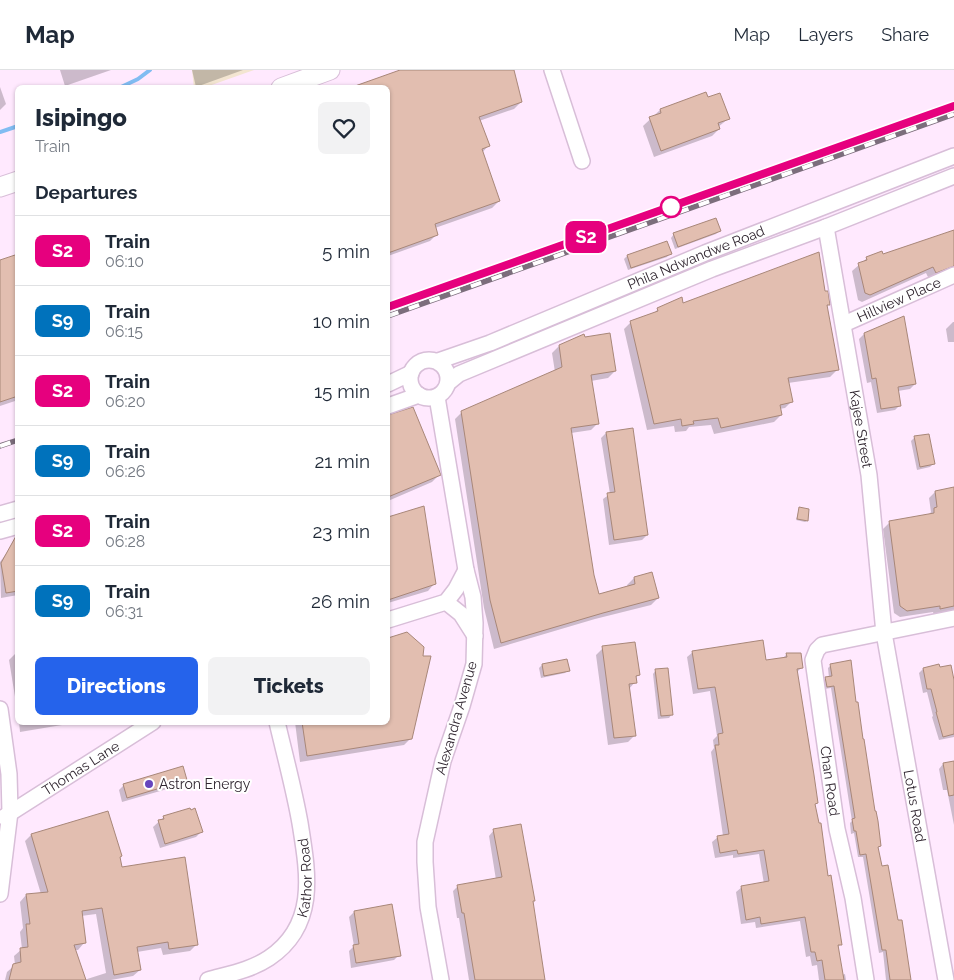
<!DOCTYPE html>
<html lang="en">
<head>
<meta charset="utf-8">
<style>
  body { margin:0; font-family:Raleway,sans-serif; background:#f2f2f3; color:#1f2937; height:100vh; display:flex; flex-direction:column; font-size:19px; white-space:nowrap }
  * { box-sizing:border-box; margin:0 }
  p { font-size:16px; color:#747a83 }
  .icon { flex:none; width:28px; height:28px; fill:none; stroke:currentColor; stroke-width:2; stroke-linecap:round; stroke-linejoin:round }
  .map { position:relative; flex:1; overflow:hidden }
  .details { position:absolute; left:15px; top:15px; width:375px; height:640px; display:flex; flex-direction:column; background:#fff; border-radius:8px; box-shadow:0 1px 4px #0004 }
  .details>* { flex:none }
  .badge { padding:0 10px; border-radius:8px; font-size:18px; line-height:32px }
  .map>.badge { position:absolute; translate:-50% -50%; box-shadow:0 0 0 2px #fff }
  h2 { padding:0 20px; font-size:19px; line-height:45px }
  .round { display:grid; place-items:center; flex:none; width:52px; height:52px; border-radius:8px; background:#f2f2f3 }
  .headline { display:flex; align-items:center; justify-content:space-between; height:85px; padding:0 20px }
  h1 { font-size:24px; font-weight:800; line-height:38px }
  .cta { display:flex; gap:10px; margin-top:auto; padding:10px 20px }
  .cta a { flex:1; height:58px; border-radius:8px; background:#2563eb; color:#fff; font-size:20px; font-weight:800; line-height:58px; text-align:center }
  .cta a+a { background:#f2f2f3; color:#1f2937 }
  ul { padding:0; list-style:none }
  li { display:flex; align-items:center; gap:15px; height:70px; padding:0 20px; border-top:1px solid #e0e1e3 }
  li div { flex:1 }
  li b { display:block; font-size:19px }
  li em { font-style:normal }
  li .badge { min-width:55px; font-weight:700; text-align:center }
  header { display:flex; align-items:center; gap:30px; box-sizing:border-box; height:70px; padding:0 25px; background:#fff; border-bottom:1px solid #e0e1e3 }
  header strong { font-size:24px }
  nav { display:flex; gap:28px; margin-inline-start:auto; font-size:18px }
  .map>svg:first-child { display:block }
</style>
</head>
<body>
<header>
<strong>Map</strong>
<nav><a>Map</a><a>Layers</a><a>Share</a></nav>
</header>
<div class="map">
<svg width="954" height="910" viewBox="0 0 954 910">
  <rect width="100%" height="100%" fill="#ffe9fe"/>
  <path fill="#f3e5d1" d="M192,0H254L206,17L194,18Z"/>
  <g fill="#0003" fill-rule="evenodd">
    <path d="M60,0H111L65,16Z"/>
    <path d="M192,0H243L196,17Z"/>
    <path d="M404,0H512L521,32L514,39L479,51L488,76L482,83L499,131L492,138L435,158L437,164L430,171L388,186V18H354Z"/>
    <path d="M0,17L6,34L0,40Z"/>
    <path d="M707,29L728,49L718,57L719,59L712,66L654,87L643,56L660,40Z"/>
    <path d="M719,161L716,164L675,179L671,168L674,164Z"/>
    <path d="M954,161V200L929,209L926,203L862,232L858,230L852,201L867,188L882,185Z"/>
    <path d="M667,173L670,183L667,187L628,200L624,189L627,186Z"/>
    <path d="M18,185V330L0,336V191Z"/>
    <path d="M824,222L829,234L826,237L837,300L830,307L788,313L792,331L785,338L779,339L781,345L774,352L714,364L711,355L689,357L686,361L675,362L674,356L647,360L624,259L631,252L653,244L658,239L682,235Z"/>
    <path d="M953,252H954V272H948L946,259Z"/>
    <path d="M864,264L915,314L910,319L898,321L900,335L895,340L877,343L871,312L867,313L859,269Z"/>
    <path d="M559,276L615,301L608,308L591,311L598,353L591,360L571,363L593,505L598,525L628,518L627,515L634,508L658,528L651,535L595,549L494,579L484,538L455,349L462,342L555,302L552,283Z"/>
    <path d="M412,339L439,405L432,412L388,431V347Z"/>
    <path d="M606,363L647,465L642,470L609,475L603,429L610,424L601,368Z"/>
    <path d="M914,368L933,394L930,397L917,400L911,371Z"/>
    <path d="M954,418V540L934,545L933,542L900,547L894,543L883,459L889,453L928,446L931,442L929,428L935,422Z"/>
    <path d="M423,437L434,514L428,521L388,533V448Z"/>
    <path d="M799,439L807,451L805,452L796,450Z"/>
    <path d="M18,475V525L1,528L0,492L11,477Z"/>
    <path d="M407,563L411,668L404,675L300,692L295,652H388V569Z"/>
    <path d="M603,578L638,605L635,608V612L629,619L635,665L628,672L608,675L596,585Z"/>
    <path d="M693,582L765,591L783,588L787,584L802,597L796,603L816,733L814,735L841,874L837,878L842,905L845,904L846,910H819L817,895L812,896L810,886L806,887L800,851L756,858L755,852L741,854L736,822L742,817L764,814L759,784L733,788V785L715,788L712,772L718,767L723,766L711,682L714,678L713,670L717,666L710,621L693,624L687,587Z"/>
    <path d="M16,583H18V645L9,590Z"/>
    <path d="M542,595L568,600L565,603L541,608L539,598Z"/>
    <path d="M831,595L855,634L880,776L877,778L910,910H886L883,882L879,883L863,787H858L854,763L851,764L850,753L852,751L831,618L824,619L823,611L829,608L828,598Z"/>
    <path d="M923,599L954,622V667L939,670L932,647L933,646L927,622L923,623L919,603Z"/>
    <path d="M656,600L672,644L669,648L658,649L653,604Z"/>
    <path d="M19,652H80L20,662Z"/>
    <path d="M954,692V755L947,720H943L939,699L943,694Z"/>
    <path d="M186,709L181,715L122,732L119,720L124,715Z"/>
    <path d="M164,747L201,762L196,767L160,778L153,757Z"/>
    <path d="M494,760L534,830L532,832L544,910H469L459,848H457L453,821L458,816L496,810L489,766Z"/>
    <path d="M31,765L119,788L121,798L197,874L190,881L163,885L161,878L137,882L140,900L133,906L111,910H5L7,902L15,895L14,886L22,879L20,862L23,858L20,832L26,825L41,824L25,771ZM96,844L106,903L84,910L74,880H78L84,873L81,846Z"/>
    <path d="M354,842L399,885L394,890L351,898L349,881L354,876L349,847Z"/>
  </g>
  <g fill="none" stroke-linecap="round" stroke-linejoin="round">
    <g stroke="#81bcf2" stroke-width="4">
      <path d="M119,18L138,9L150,0"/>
      <path d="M0,62L18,56"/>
    </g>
  </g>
  <g fill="#e2beb0" stroke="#a88779">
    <path d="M400,0H514L522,32L479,47L490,76L482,79L500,131L435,154L438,165L388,183V18H355V16Z"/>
    <path d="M706,22L708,27L720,23L730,49L718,53L720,59L661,81L649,47L661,43L660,39Z"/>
    <path d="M716,148L721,161L678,177L673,163Z"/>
    <path d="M954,160V196L936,203L933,197L870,225L865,223L858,193L867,190L866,187L882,181L883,184Z"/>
    <path d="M667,171L672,184L631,198L627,185Z"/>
    <path d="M819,182L825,221H828L830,235H827L839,300L788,308L793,332L780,335L782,345L721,358L718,348L693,351L694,354L682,356L681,349L654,354L630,251L658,241L657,238L682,227L683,233Z"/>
    <path d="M18,184V326L0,332V190Z"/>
    <path d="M904,246L916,314L898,317L901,336L881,339L876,308L872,309L864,263Z"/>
    <path d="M610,263L616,301L591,305L599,354L571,358L594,505L599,524L635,514L634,507L652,502L659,528L603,543L501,573L490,530L461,341L562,297L559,275L584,264L585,267Z"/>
    <path d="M413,337L441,405L388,427V345Z"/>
    <path d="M633,358L648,465L614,470L607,423L615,422L606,362Z"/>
    <path d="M929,364L935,394L920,397L914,366Z"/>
    <path d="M954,417V536L940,539V536L907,541L900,536L889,451L934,443V438L937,437L935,421Z"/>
    <path d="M424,436L436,514L388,530V447Z"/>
    <path d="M799,437L809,439L808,451L797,449Z"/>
    <path d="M16,466H18V521L6,523L1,493Z"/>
    <path d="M407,562L424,577L423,586H431L412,669L307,686L302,652H388V568Z"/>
    <path d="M763,570L766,590L787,587L786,583H801L803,598L797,599L814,705L818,733L815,734L819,753H821L828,806L831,805L842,875H838L844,910H825L822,890L817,891L815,882H811L805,847L761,854L760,847L746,850L741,816L769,811L764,780L738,784L737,780L720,783L717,766L729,764L715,675H719L718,664L723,663L715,617L698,619L692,581Z"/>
    <path d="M635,572L640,605L636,606L637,613L629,614L636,666L614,668L602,576Z"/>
    <path d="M567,589L570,601L544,606L542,594Z"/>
    <path d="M851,590L856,632H858L863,669H864L875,741H876L878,751L881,776L878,777L882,796L888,795L898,850H902L911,910H890L886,880H882L866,784L860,785L856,761H854L852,749L855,748L834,616L827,617L825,607L832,606L830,594Z"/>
    <path d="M939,594L940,597L951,595L954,610V664L943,667L936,642H937L931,619H927L923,598Z"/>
    <path d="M668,598L673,645L661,646L655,599Z"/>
    <path d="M954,691V725L949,726L943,693Z"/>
    <path d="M183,696L187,710L127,728L123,714Z"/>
    <path d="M190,738L191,740L195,738L203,762L165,774L158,750L164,749L163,746Z"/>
    <path d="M108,741L122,786L120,787L122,797L185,787L198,875L169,879L168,872L137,877L141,900L114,905L102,838L82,841L86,873L74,875L86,910H9L13,894L21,892L20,878L28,877L26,854H30L26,824L48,822L31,764Z"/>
    <path d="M521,754L535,831H533L545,910H475L464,843H462L457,815L502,807L493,759Z"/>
    <path d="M392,834L401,886L356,893L353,875L359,874L354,841Z"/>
  </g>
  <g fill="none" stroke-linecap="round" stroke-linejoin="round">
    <g stroke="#d8bed8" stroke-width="18">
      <g id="minor">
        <path d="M552,0L582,91"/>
        <path id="s1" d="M826,157L869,405L884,563L946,910"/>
        <path id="s2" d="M844,254L954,205"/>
        <circle cx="429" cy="309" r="19"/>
        <path id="s3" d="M438,291L490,273L705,183L954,86"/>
        <path d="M448,313L459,304L712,199L826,157L954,106"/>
        <path d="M388,314L411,303"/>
        <path d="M437,327L466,500L473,527L475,553L474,594L462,636L443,691L425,772V792L428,837L441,910"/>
        <path d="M388,336L419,325"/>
        <path d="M0,444L18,439"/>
        <path d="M0,461L18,456"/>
        <path d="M446,532L461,544L475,566"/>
        <path d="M388,550L446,532L456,519L466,500"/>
        <path d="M0,639L9,704L10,742L0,824"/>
        <path id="s4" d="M4,747L153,652"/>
        <path id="s5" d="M208,910C229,904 251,900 269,888C318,855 308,803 300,753C294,719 285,686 277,652"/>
        <path d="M866,910L853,828L837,759L813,590L817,580L822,575L954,548"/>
      </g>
    </g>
    <g stroke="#d8bed8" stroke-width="21">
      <g id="major">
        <path d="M281,18L330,0"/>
        <path d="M0,117L18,111"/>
      </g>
    </g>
    <use href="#minor" stroke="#fff" stroke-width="15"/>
    <use href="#major" stroke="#fff" stroke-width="19"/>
    <g stroke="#7c6e7c" stroke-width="5.5">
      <g id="rail">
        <path d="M388,237L954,36"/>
        <path d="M388,246L954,44"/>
        <path d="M0,376L18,370"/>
      </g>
    </g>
    <use href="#rail" stroke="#fff" stroke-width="4" stroke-dasharray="11" stroke-linecap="butt"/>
  </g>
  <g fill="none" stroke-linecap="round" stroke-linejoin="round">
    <g stroke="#fff" stroke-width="11">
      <path id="line" d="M388,237L954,36"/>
    </g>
    <use href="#line" stroke="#e6007e" stroke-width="8"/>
  </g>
  <circle fill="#fff" stroke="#e6007e" stroke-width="2.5" cx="671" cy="137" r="10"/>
  <circle fill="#6645bd" stroke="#fff" stroke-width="2" cx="149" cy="714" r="5"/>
  <g text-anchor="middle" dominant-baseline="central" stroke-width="4" stroke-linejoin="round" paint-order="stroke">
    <g font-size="14" fill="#2f252f" stroke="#fff">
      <text stroke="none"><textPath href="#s3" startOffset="278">Phila Ndwandwe Road</textPath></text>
      <text stroke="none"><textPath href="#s2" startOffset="60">Hillview Place</textPath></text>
      <text stroke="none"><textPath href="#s1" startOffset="205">Kajee Street</textPath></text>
      <text transform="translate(456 648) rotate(-74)">Alexandra Avenue</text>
      <text stroke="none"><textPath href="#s4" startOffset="91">Thomas Lane</textPath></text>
      <text transform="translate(830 711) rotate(82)">Chan Road</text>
      <text stroke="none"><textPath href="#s1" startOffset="586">Lotus Road</textPath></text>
      <text stroke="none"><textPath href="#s5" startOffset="158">Kathor Road</textPath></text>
    </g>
    <g font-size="14" fill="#2f252f" stroke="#fff" text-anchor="start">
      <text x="159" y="714">Astron Energy</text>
    </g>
  </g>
</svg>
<b class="badge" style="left:586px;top:167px;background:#e6007e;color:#fff">S2</b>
<section class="details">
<div class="headline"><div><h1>Isipingo</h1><p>Train</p></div><a class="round"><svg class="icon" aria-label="heart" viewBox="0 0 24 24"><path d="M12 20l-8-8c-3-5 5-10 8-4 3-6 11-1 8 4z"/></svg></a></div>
<h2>Departures</h2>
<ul>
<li><span class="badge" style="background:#e6007e;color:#fff">S2</span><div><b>Train</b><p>06:10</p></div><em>5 min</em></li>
<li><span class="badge" style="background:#0072bc;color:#fff">S9</span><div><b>Train</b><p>06:15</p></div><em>10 min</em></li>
<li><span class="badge" style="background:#e6007e;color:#fff">S2</span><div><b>Train</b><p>06:20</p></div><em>15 min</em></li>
<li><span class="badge" style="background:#0072bc;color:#fff">S9</span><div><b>Train</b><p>06:26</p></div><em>21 min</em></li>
<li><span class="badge" style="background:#e6007e;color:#fff">S2</span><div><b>Train</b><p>06:28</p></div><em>23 min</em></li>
<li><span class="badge" style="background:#0072bc;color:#fff">S9</span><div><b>Train</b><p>06:31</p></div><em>26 min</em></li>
</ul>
<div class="cta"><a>Directions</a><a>Tickets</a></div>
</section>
</div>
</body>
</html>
